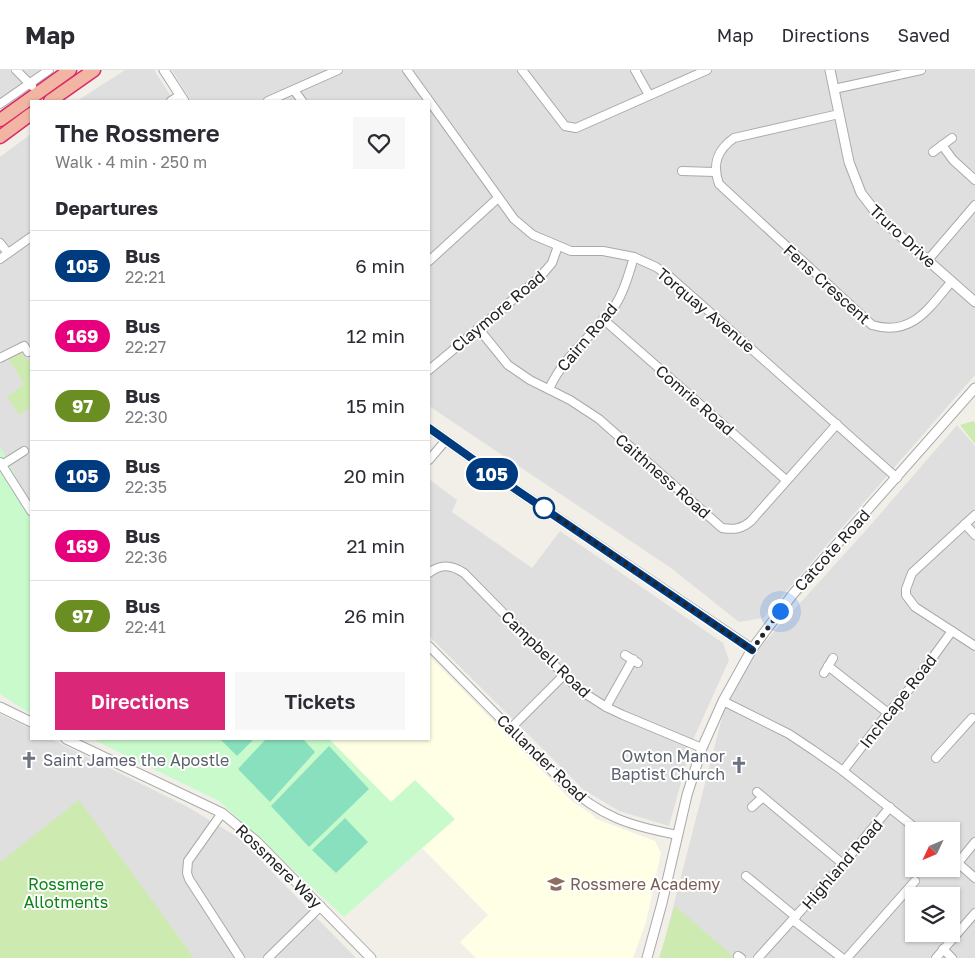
<!DOCTYPE html>
<html lang="en">
<head>
<meta charset="utf-8">
<style>
  body { margin:0; font-family:"Golos Text",sans-serif; background:#f7f7f7; color:#2b2b33; height:100vh; display:flex; flex-direction:column; font-size:19px; white-space:nowrap }
  * { box-sizing:border-box; margin:0 }
  p { font-size:16px; color:#7c7c81 }
  .icon { flex:none; width:28px; height:28px; fill:none; stroke:currentColor; stroke-width:2; stroke-linecap:round; stroke-linejoin:round }
  .map { position:relative; flex:1; overflow:hidden }
  .sheet { position:absolute; left:30px; top:30px; width:400px; height:640px; display:flex; flex-direction:column; background:#fff; border-radius:0px; box-shadow:0 1px 4px #0004 }
  .sheet>* { flex:none }
  .badge { padding:0 10px; border-radius:16px; font-size:18px; line-height:32px }
  .needle { width:32px; rotate:226deg }
  .buttons { position:absolute; left:905px; top:752px; display:grid; gap:10px }
  .buttons a { display:grid; place-items:center; width:55px; height:55px; border-radius:0px; background:#fff; box-shadow:0 1px 4px #0004; font-size:25px }
  .you { position:absolute; width:25px; height:25px; margin:-12px; border:4px solid #fff; border-radius:50%; background:#1a73e8; box-shadow:0 0 0 8px #1a73e833 }
  .map>.badge { position:absolute; translate:-50% -50%; box-shadow:0 0 0 2px #fff }
  h2 { padding:0 25px; font-size:19px; line-height:45px }
  .round { display:grid; place-items:center; flex:none; width:52px; height:52px; border-radius:0px; background:#f7f7f7 }
  .head { display:flex; align-items:center; justify-content:space-between; height:85px; padding:0 25px }
  h1 { font-size:24px; font-weight:600; line-height:38px }
  .cta { display:flex; gap:10px; margin-top:auto; padding:10px 25px }
  .cta a { flex:1; height:58px; border-radius:0px; background:#db2777; color:#fff; font-size:20px; font-weight:600; line-height:58px; text-align:center }
  .cta a+a { background:#f7f7f7; color:#2b2b33 }
  ul { padding:0; list-style:none }
  li { display:flex; align-items:center; gap:15px; height:70px; padding:0 25px; border-top:1px solid #e1e1e2 }
  li div { flex:1 }
  li b { display:block; font-size:19px }
  li em { font-style:normal }
  li .badge { min-width:55px; font-weight:700; text-align:center }
  header { display:flex; align-items:center; gap:30px; box-sizing:border-box; height:70px; padding:0 25px; background:#fff; border-bottom:1px solid #e1e1e2 }
  header strong { font-size:24px }
  nav { display:flex; gap:28px; margin-inline-start:auto; font-size:18px }
  .map>svg:first-child { display:block }
</style>
</head>
<body>
<header>
<strong>Map</strong>
<nav><a>Map</a><a>Directions</a><a>Saved</a></nav>
</header>
<div class="map">
<svg width="975" height="888" viewBox="0 0 975 888">
  <rect width="100%" height="100%" fill="#f2efe9"/>
  <g fill="#e0dfdf" fill-rule="evenodd">
    <path d="M0,0H40L0,29Z"/>
    <path d="M125,0H154L174,31H77Z"/>
    <path d="M172,0H975V305L763,548L739,552L671,498L429,336V31H191Z"/>
    <path d="M31,64V435L0,390V87Z"/>
    <path d="M957,355L975,376V888H660L725,636L753,585L868,458ZM914,761H951V799H914ZM914,826H951V864H914Z"/>
    <path d="M429,409L457,430L452,442L532,498L560,461L723,573L729,590L693,670L669,756L619,741L584,720L429,566Z"/>
    <path d="M0,644L31,659V669H51L186,736L239,768L356,888H0Z"/>
  </g>
  <path fill="#ffffe5" d="M429,586L572,731L594,746V748L655,771L661,783L646,852L633,888H476L460,872L488,845L422,778L455,749L391,732L329,669H429Z"/>
  <g fill="#cdebb0">
    <path d="M20,282L31,293V337L19,345L7,327L24,314L8,288Z"/>
    <path d="M973,351L975,353V374L960,355Z"/>
    <path d="M79,730L194,888H0V792Z"/>
    <path d="M675,836L735,888H659Z"/>
  </g>
  <g fill="#c8facc">
    <path d="M0,376L31,436V644L0,624Z"/>
    <path d="M92,669H329L391,732L415,710L455,749L344,847L219,731Z"/>
  </g>
  <g fill="#88e0be">
    <path d="M220,669H254L237,686Z"/>
    <path d="M266,669H303L315,682L270,732L238,699Z"/>
    <path d="M329,676L369,719L309,777L271,736Z"/>
    <path d="M345,748L368,772L336,803L312,780Z"/>
  </g>
  <g fill="none" stroke-linecap="round" stroke-linejoin="round">
    <g stroke="#a9a9a9" stroke-width="10">
      <g id="minor">
        <path d="M16,0L32,16"/>
        <path d="M407,0L514,149L533,165L571,181H603L634,187L656,197L669,206L897,408"/>
        <path d="M522,0L565,56L576,58L707,0"/>
        <path d="M635,0L649,25"/>
        <path d="M834,19L921,0"/>
        <path d="M294,20L302,31"/>
        <path d="M171,31L180,25"/>
        <path d="M268,31L338,0"/>
        <path d="M0,34L49,0"/>
        <path d="M839,44L734,68C717,80 712,94 719,114L872,255C912,267 929,238 952,211"/>
        <path d="M942,75L953,90L975,110"/>
        <path d="M933,82L952,68"/>
        <path d="M682,101L715,102"/>
        <path d="M0,173L8,183"/>
        <path d="M0,189L31,167"/>
        <path d="M928,190L975,135"/>
        <path d="M429,191L498,128"/>
        <path d="M603,249L786,410"/>
        <path d="M478,258L508,295L530,310L570,330L599,349L722,458C734,460 742,459 751,451L837,354"/>
        <path d="M0,288L24,276L28,282"/>
        <path d="M429,300L540,207L552,193L558,176"/>
        <path d="M549,319C566,282 595,265 616,234C625,220 629,203 634,187"/>
        <path d="M429,390L446,370"/>
        <path d="M0,392L31,441"/>
        <path d="M2,395L24,381"/>
        <path d="M975,445L912,503L906,519V525L915,537L975,576"/>
        <path d="M965,454L975,465"/>
        <path d="M429,503C441,493 452,495 464,503L578,619L606,637L623,645L702,678"/>
        <path d="M429,576L564,713C601,747 630,756 678,765"/>
        <path d="M625,585L638,593"/>
        <path d="M828,596L888,643"/>
        <path d="M824,603L833,588"/>
        <path d="M723,631L789,664L813,680L843,701L919,761"/>
        <path d="M606,637L633,589"/>
        <path d="M510,659L564,605"/>
        <path d="M936,688L972,648"/>
        <path d="M843,701L888,643L912,616L952,561"/>
        <path d="M757,722L843,794"/>
        <path d="M752,737L763,727"/>
        <path d="M222,743L188,791L187,803L189,809L240,888"/>
        <path d="M951,787L975,808"/>
        <path d="M958,793L975,772"/>
        <path d="M746,806L796,847"/>
        <path d="M793,850L842,888"/>
        <path d="M943,879L952,888"/>
        <path d="M738,886L741,888"/>
        <path d="M268,888L321,836"/>
        <path d="M758,888L843,794L890,737"/>
        <path d="M847,888L915,811"/>
        <path d="M936,888L975,843"/>
      </g>
    </g>
    <g stroke="#a9a9a9" stroke-width="11">
      <g id="tertiary">
        <path d="M164,0L184,31"/>
        <path d="M830,0L849,92L861,123L881,149L975,232"/>
        <path d="M429,358L502,410L752,579"/>
        <path d="M0,637L31,652"/>
        <path d="M66,669L222,743L256,771L371,888"/>
        <path d="M647,888L662,833L687,725L702,678L723,631L752,579L793,524L975,318"/>
      </g>
    </g>
    <g stroke="#dc2a67" stroke-width="15">
      <g id="trunk">
        <path d="M50,31L94,0"/>
        <path d="M0,50L70,0"/>
        <path d="M0,67L31,44"/>
      </g>
    </g>
    <use href="#minor" stroke="#fff" stroke-width="8"/>
    <use href="#tertiary" stroke="#fff" stroke-width="9"/>
    <use href="#trunk" stroke="#f2b4a3" stroke-width="12"/>
  </g>
  <g fill="none" stroke-linecap="round" stroke-linejoin="round">
    <g stroke="#fff" stroke-width="11">
      <path id="line" d="M429,358L502,410L752,580"/>
    </g>
    <use href="#line" stroke="#003b80" stroke-width="8"/>
    <path stroke="#222" stroke-width="5" stroke-dasharray="0 9" d="M544,438L752,580L780,541"/>
  </g>
  <defs>
    <g id="church-bare" transform="scale(1.35)"><path d="M-1.2-6h2.4v3.5h3.3v2.4h-3.3V6h-2.4V-.1h-3.3v-2.4h3.3Z" fill="#6b7280" stroke="#fff" stroke-width="2.5" paint-order="stroke"/></g>
    <g id="school-bare" transform="scale(1.35)"><path d="M0-5L7-2L0 1L-7-2ZM-4 1L0 2.5L4 1V4Q0 6-4 4Z" fill="#8d6e63" stroke="#fff" stroke-width="2.5" paint-order="stroke"/></g>
  </defs>
  <g fill-rule="evenodd">
    <use href="#church-bare" x="29" y="690"/>
    <use href="#church-bare" x="739" y="695"/>
    <use href="#school-bare" x="556" y="814"/>
  </g>
  <circle fill="#fff" stroke="#003b80" stroke-width="2.5" cx="544" cy="438" r="10"/>
  <g text-anchor="middle" dominant-baseline="central" stroke-width="4" stroke-linejoin="round" paint-order="stroke">
    <g font-size="16" fill="#222" stroke="#fff">
      <text transform="translate(903 166) rotate(43)">Truro Drive</text>
      <text transform="translate(827 214) rotate(42)">Fens Crescent</text>
      <text transform="translate(706 240) rotate(40)">Torquay Avenue</text>
      <text transform="translate(498 241) rotate(-40)">Claymore Road</text>
      <text transform="translate(587 267) rotate(-50)">Cairn Road</text>
      <text transform="translate(695 330) rotate(41)">Comrie Road</text>
      <text transform="translate(663 406) rotate(41)">Caithness Road</text>
      <text transform="translate(832 480) rotate(-48)">Catcote Road</text>
      <text transform="translate(546 584) rotate(44)">Campbell Road</text>
      <text transform="translate(898 631) rotate(-52)">Inchcape Road</text>
      <text transform="translate(542 688) rotate(44)">Callander Road</text>
      <text transform="translate(842 794) rotate(-49)">Highland Road</text>
      <text transform="translate(279 796) rotate(44)">Rossmere Way</text>
    </g>
    <g font-size="16" fill="#5b616d" stroke="#fff" text-anchor="end">
      <text x="725" y="686">Owton Manor<tspan x="725" dy="18">Baptist Church</tspan></text>
      <text x="43" y="690" text-anchor="start">Saint James the Apostle</text>
    </g>
    <g font-size="16" fill="#0c8416" stroke="#fff">
      <text x="66" y="814">Rossmere<tspan x="66" dy="18">Allotments</tspan></text>
    </g>
    <g font-size="16" fill="#785e54" stroke="#fff" text-anchor="start">
      <text x="570" y="814">Rossmere Academy</text>
    </g>
  </g>
</svg>
<div class="buttons">
<a><svg class="needle" viewBox="-14 -14 28 28"><path d="M0-13l5 13h-10z" fill="#e53935"/><path d="M0 13l5-13h-10z" fill="#7c7c81"/></svg></a>
<a><svg class="icon" aria-label="layers" viewBox="0 0 24 24"><path d="M12 4l9 5-9 5-9-5zM3 14l9 5 9-5"/></svg></a>
</div>
<div class="you" style="left:780px;top:541px"></div>
<b class="badge" style="left:492px;top:404px;background:#003b80;color:#fff">105</b>
<section class="sheet">
<div class="head"><div><h1>The Rossmere</h1><p>Walk · 4 min · 250 m</p></div><a class="round"><svg class="icon" aria-label="heart" viewBox="0 0 24 24"><path d="M12 20l-8-8c-3-5 5-10 8-4 3-6 11-1 8 4z"/></svg></a></div>
<h2>Departures</h2>
<ul>
<li><span class="badge" style="background:#003b80;color:#fff">105</span><div><b>Bus</b><p>22:21</p></div><em>6 min</em></li>
<li><span class="badge" style="background:#e6007e;color:#fff">169</span><div><b>Bus</b><p>22:27</p></div><em>12 min</em></li>
<li><span class="badge" style="background:#6b8e23;color:#fff">97</span><div><b>Bus</b><p>22:30</p></div><em>15 min</em></li>
<li><span class="badge" style="background:#003b80;color:#fff">105</span><div><b>Bus</b><p>22:35</p></div><em>20 min</em></li>
<li><span class="badge" style="background:#e6007e;color:#fff">169</span><div><b>Bus</b><p>22:36</p></div><em>21 min</em></li>
<li><span class="badge" style="background:#6b8e23;color:#fff">97</span><div><b>Bus</b><p>22:41</p></div><em>26 min</em></li>
</ul>
<div class="cta"><a>Directions</a><a>Tickets</a></div>
</section>
</div>
</body>
</html>
